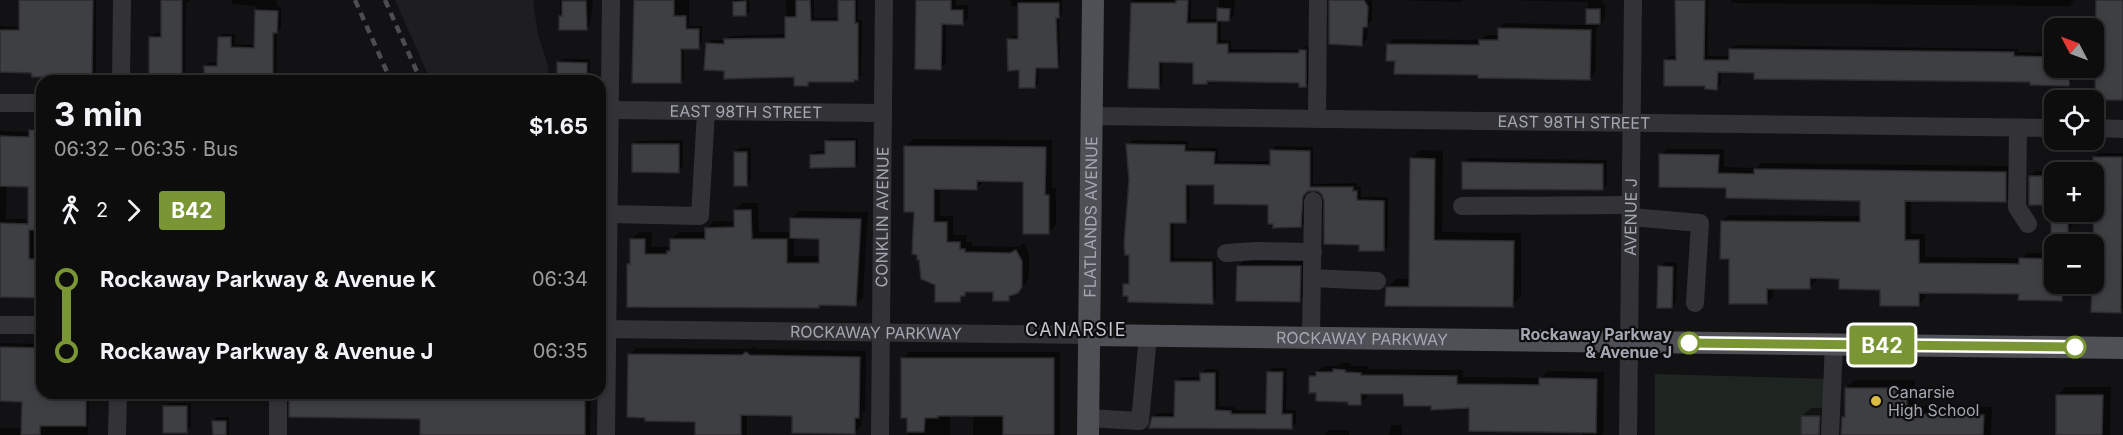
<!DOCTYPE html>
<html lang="en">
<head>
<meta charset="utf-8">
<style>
  body { margin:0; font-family:Inter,sans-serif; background:#171617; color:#f1f3f6; height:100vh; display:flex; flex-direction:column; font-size:22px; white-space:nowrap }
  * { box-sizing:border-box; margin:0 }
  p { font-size:20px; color:#9b9c9e }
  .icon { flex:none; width:33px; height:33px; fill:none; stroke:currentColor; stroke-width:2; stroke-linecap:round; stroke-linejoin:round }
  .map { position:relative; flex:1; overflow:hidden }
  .details { position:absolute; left:36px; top:75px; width:570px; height:324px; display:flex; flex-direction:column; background:#0e0d0e; border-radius:18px; box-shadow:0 3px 9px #0003,0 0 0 2px #2e2d2e }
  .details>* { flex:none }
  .badge { padding:0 12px; border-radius:4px; font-size:21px; line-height:39px }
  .needle { width:39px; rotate:311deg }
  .fabs { position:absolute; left:2044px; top:18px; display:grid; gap:12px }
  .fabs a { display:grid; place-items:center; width:60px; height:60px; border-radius:12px; background:#0e0d0e; box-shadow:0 3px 9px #0003,0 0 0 2px #2e2d2e; font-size:30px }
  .map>.badge { position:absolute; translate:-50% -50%; box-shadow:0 0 0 3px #fff }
  .legs { display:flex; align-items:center; gap:9px; height:66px; padding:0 18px; font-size:20px }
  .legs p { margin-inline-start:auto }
  .head { display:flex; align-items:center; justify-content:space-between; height:102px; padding:0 18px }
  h1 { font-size:33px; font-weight:700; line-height:45px }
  ul { padding:0 18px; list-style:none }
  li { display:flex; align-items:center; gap:21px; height:72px; font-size:22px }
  li i { display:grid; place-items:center; width:9px; height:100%; margin:0 8px; background:currentColor }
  li i::after { content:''; width:15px; height:15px; margin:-8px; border:4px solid; border-radius:50%; background:#0e0d0e }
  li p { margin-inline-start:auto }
  li:first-child i { background:linear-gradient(#0000 50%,currentColor 0) }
  li:last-child i { background:linear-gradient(currentColor 50%,#0000 0) }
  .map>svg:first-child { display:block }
</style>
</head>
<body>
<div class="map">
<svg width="2123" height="435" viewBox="0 0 2123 435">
  <rect width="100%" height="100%" fill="#121113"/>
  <path fill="#1e1e20" d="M395,0H533L538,35L548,66V81H431Z"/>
  <path fill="#1e2520" d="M1655,374L1834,379L1832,435H1655Z"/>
  <g fill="#0007" fill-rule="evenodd">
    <path d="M20,0H96V71L92,75L0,70V26L20,27Z"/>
    <path d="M162,0H190L186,4L185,73L181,77L151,38L155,33L162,34Z"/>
    <path d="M232,0H277V7H281V28L277,32L276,74L272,78L205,66L209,62L219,63V37L223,34H235V44L256,45V6L232,4Z"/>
    <path d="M560,0H593L590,25L586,29H560Z"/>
    <path d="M634,0H689V26H702V44L699,47H684V78L680,82Z"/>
    <path d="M735,0H749L750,11L746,14H735Z"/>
    <path d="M786,0H814V18H839L840,0H858V20H862L861,75L857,78L811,80L807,84L796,76L726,70L707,44L711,40H725L730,36L787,34Z"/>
    <path d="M918,0H956V5H968V18L962,23H946V63L940,68Z"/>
    <path d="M1011,0H1062V13L1059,16L1060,63L1057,67L1039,66L1038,83L1035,87L1021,69L1009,39L1012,36H1020L1019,6H1011Z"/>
    <path d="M1132,0H1191V19H1219V0H1235L1234,14L1229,20L1221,19V40L1231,41V49L1301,50L1305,46H1310V82L1305,86L1300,81L1209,80L1207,82L1195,61L1163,60L1162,83L1158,87H1129Z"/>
    <path d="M1331,0H1372V20L1368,24L1367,39L1361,44Z"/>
    <path d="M1398,0H1463L1461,2Z"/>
    <path d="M1507,0H1602V4H1605V17L1602,23L1596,29L1595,73L1589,79L1479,73L1396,59L1388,44L1394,39L1481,40L1486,35H1499V28L1505,23L1588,25V2Z"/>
    <path d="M1677,0H1708V56H1730V49L1735,45L2018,49V52L2055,53V68H2073V80L2069,84L2032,81L1721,71V84L1717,88L1706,85L1666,60L1670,56H1678Z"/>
    <path d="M1731,0H2074L2070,6L1731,3Z"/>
    <path d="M563,59H590V70L586,75L558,63Z"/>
    <path d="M35,125L42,126V228H33V254H42V296H0V131L30,132ZM7,185H30L29,219H6Z"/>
    <path d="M830,138H858V162L854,166L812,155L816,151H826V142Z"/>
    <path d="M913,139L1052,140V188H1056V225L1049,233L1024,180H985L977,188H940V216H953V235H967L966,242H972V246L1019,247L1024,243L1029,253V278L1025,284L1008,299L994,291L967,292L960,300L937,284L915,211L906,146Z"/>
    <path d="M683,140V167L678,171L633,145L637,141Z"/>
    <path d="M1132,140L1188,141V148H1218V161H1272V151L1276,146L1313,147V184L1357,183V187H1361V197H1388V246L1383,250L1360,243L1319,190L1307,189L1305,222L1301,226L1269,203L1216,184H1189L1190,217L1186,221H1174V258L1216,259V298L1212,302L1129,295L1125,285L1129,281L1130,180L1128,145Z"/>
    <path d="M739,148H751V180L747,184L735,152Z"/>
    <path d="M1667,149H1724V167L1757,168L1762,163L2012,166V194L2005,201L1911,200V234H1925V257L2022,258L2027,253H2055V284H2068V293L2061,299L2020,292H1925V298L1918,305L1882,288L1840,277H1816V281L1809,288L1773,287V297L1767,303L1731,258L1722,222L1729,215L1861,216V199L1728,186L1661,155Z"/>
    <path d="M1420,150L1443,151L1442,232L1521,233V296L1512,305L1388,288L1396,279H1410L1411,159Z"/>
    <path d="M2099,153H2123V308L2120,311H2093L2095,157Z"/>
    <path d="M1468,158L1607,160V185L1602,189L1464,163Z"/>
    <path d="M2055,167L2072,168V172H2055V212H2073V226L2067,232H2053V204L2030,176L2036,171H2051Z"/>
    <path d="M743,203H758L759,232H791V219L799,211L868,212L863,297L856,305L821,303L818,306L629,265L631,262V239L639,232H652L651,247H672V239L679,232H707V229L714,221H735V210ZM794,237H820V256H794Z"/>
    <path d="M1245,260H1307L1306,293L1300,300L1238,266Z"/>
    <path d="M1664,262L1677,263L1676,302L1671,307L1660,267Z"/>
    <path d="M0,343L42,344V393H89L88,435H0V428H23L24,400H0Z"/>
    <path d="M754,346L757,349L866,351L865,410L862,413L861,426L854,433L794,415L747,414V435H696L697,421L630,355L636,348L751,349Z"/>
    <path d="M909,352H1060V435H973V414H950V435H908L903,358Z"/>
    <path d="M1342,363H1351V366H1368V369L1463,370V377L1541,378L1548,371L1604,372L1603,435H1582V431L1471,407L1432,404L1404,393H1367V397L1360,404L1317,392L1310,376L1324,366H1339Z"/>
    <path d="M1273,368H1287L1286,410H1296V423L1291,427L1153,417L1158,413H1176V382L1181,377H1201V374L1206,369H1219V406L1235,407V410H1267L1268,372Z"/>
    <path d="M1855,380H1915V406L1992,407L1991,435H1843L1844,417L1846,415V388Z"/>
    <path d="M2066,387H2111L2110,435H2057L2058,395Z"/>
    <path d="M291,393H591L590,435H421V418Z"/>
    <path d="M169,403H191V427L186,431L165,407Z"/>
    <path d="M1811,408H1828L1832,435H1802V416Z"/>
    <path d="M218,417H229V435H214V421Z"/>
    <path d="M1391,425H1402V435H1389Z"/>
    <path d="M1329,430H1349V435H1325Z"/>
  </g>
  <g fill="#3e3f43" stroke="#2c2c2e" stroke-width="1.5">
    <path d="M19,0H93L92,77H32L31,73L0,72V30H19Z"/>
    <path d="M161,0H182V79L149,78V37H161Z"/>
    <path d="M634,0H674V16H686V29H699V49H681V83H632Z"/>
    <path d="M796,0H810L811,21H838V0H855V23H858V80H854V82H808V86H794V77L724,79V71L704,70L706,43L724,44V39L785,38V17H796Z"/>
    <path d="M916,0H951V10H963V25L942,24L941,70L915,69Z"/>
    <path d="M1176,0H1188L1187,23H1217V44H1228V53H1299V50H1306V87H1299V83L1207,81V84H1193V63L1159,62V89L1128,88L1131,3H1176Z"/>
    <path d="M1329,0H1364L1368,7L1367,27H1363L1362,46L1329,44Z"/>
    <path d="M1675,0H1705L1704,60H1729V49L2014,52V56L2055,57V68H2070L2069,86L2030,85V82L1754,79V73L1718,72L1717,90L1705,89V86H1664V60H1676Z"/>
    <path d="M2096,0H2123V100H2095Z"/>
    <path d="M562,1H586L587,30H559V16H562Z"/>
    <path d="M746,1V16H733V2Z"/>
    <path d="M1018,3H1059V18H1056L1058,68H1036L1035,88H1019V70L1008,71L1007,39H1018Z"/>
    <path d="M1217,8L1230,9L1229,21H1217Z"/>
    <rect x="1586" y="9" width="14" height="15"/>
    <path d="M255,10L278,11L277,33H273V79H204V66H217L218,37H231V47L254,48Z"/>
    <path d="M1498,28L1591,30L1590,80L1478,78V75L1394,74L1395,61H1386L1387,44L1479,45V40H1498Z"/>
    <path d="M557,62L587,63V76H557Z"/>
    <path d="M29,130H41L42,230H29V259H42V298L0,297V223L28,224V187L0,186V136L29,137Z"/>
    <path d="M825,141H855V167L810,168V155L825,154Z"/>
    <path d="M632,144H679V173L632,172Z"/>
    <path d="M1126,144L1185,145V151L1215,152L1214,164L1270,165V150L1310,151V187H1353V191H1357V200L1384,201V251H1359V245L1324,244V201L1322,195L1318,191H1308L1303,196L1301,227L1273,228V224H1268V205L1214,204V185H1186V223H1170V262H1212L1213,304L1128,302V296H1123V284H1129V255H1125L1124,244L1129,180Z"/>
    <path d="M904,146L1046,147L1045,195H1049V234H1023V182L977,181V190L934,189V222H947V242H960V249H965V252L1010,253L1016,250L1022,261V287L1018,293L1009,296V301H993V292H965V296H961L960,302H935V285L921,279L919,260H917V255L912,254L914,212H904Z"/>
    <rect x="734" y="152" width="13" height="34"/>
    <path d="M1659,154L1719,155L1718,173L1754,174V169L2006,172V202L1905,201V240H1919V263L2019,264V258L2055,259V284H2062V301L2018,300L2019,294L1919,293V306H1880V290L1839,289V279L1810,278V289H1767V304H1729V259H1720L1721,221L1860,222V201L1726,198V188L1659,187Z"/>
    <path d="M2093,157H2122L2121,313L2091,312L2092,284H2094Z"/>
    <path d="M1410,158L1435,159L1434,240L1514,241L1513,307L1385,306L1386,287H1409Z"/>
    <path d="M1462,162L1603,164V190L1462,189Z"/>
    <rect x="2029" y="176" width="26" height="29"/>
    <path d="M734,210H751L752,239H787V263H819V239L790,238V218L861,219L856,306L819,305V308L627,307V264H630V239H645V254H667V251H670V239H705V228L734,227Z"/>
    <rect x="2051" y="220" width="17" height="14"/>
    <path d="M1237,266H1301L1300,302L1236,301Z"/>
    <path d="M1658,266L1673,267L1672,308H1657Z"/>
    <path d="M0,347L42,348V393H86V426H40V435H21L22,402L0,401Z"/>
    <path d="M746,352L750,355L860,357L859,418H855V434L792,433V416L741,415V435H695V422L645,421V418L627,417L628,354L742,355Z"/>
    <path d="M901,358H1054V435H1003V416H938V418H925L924,432H907V418H901Z"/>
    <path d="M1333,369L1345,370V372L1361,373V375L1457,376V384L1539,385V378L1597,379L1596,433L1469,431V408L1431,410V406H1404L1403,394H1361V405H1348V402L1316,401V393H1309V376H1316V372H1333Z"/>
    <path d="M1267,372H1283L1282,414H1292V429L1149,428L1152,417H1174L1175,381H1200V373H1215V410L1231,411V414H1266Z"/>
    <path d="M1845,388H1907V414L1984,415L1983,435H1841L1842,417H1845Z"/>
    <path d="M289,393H585V435H420V419L289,417Z"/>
    <path d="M2056,395H2103L2102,435H2056Z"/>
    <rect x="163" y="406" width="24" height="27"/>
    <path d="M1801,416H1820L1819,435H1801Z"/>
    <path d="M212,421H226V435H213Z"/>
  </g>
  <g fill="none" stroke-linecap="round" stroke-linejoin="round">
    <g stroke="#333337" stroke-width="18">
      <path d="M121,81L122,0"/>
      <path d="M0,103H42"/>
      <path id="s1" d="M610,110L883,113"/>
      <path id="s2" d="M1092,116L2055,128"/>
      <path d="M1317,119L1318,0"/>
      <path d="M2018,128L2017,207L2028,224"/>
      <path d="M2094,128L2123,129"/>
      <path d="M1462,206L1631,205"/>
      <path d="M609,214L700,216L706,111"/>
      <path d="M1631,217L1700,223L1695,303"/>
      <path d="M1226,253L1257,251L1313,252"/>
      <path d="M1312,278L1377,281"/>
      <path d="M0,325H42"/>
      <path id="s3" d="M600,329L1089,335"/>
      <path d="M1311,338L1313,201"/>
      <path d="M1088,418L1140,421L1148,336"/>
      <path d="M117,435L118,393"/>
      <path d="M278,435V393"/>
      <path d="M606,435L611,0"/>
      <path id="s4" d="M880,435L884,0"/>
      <path id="s5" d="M1628,435L1633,0"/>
      <path d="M1830,435L1834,344"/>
    </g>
    <g stroke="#4f5056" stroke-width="22">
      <path id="s6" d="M1089,335L2123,348"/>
      <path id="s7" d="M1088,435L1093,0"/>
    </g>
    <g stroke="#4c4d52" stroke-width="4.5" stroke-dasharray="8 6" stroke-linecap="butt">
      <path d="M355,0L391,81"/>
      <path d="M385,0L421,81"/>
    </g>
  </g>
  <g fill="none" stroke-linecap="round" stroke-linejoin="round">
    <g stroke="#fff" stroke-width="14">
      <path id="line-1" d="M1689,343L2075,347"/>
    </g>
    <use href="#line-1" stroke="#799534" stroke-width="9"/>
  </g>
  <g fill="#fff" stroke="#799534" stroke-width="3">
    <circle cx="1689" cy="343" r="10"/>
    <circle cx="2075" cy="347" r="10"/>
  </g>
  <circle fill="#dbbb41" stroke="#0d0d0e" stroke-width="2" cx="1876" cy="401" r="6"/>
  <g text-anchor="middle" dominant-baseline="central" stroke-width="4.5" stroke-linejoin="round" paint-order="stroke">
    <g font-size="16" fill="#a4a7b2" stroke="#0d0d0e">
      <text stroke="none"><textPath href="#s1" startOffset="136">EAST 98TH STREET</textPath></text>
      <text stroke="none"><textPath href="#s2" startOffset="482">EAST 98TH STREET</textPath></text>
      <text stroke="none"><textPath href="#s7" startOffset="218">FLATLANDS AVENUE</textPath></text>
      <text stroke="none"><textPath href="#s4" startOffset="218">CONKLIN AVENUE</textPath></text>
      <text stroke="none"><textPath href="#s5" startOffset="218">AVENUE J</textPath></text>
      <text stroke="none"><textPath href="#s3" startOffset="276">ROCKAWAY PARKWAY</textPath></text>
      <text stroke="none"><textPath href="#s6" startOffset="273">ROCKAWAY PARKWAY</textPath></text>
    </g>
    <g font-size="16" font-weight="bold" fill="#a4a7b2" stroke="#0d0d0e" text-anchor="end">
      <text x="1672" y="334">Rockaway Parkway<tspan x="1672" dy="18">&amp; Avenue J</tspan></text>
    </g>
    <g font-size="16" fill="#a4a7b2" stroke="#0d0d0e" text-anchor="start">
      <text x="1888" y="392">Canarsie<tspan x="1888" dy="18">High School</tspan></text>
    </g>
    <g font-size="18" letter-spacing="1.5" fill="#c5c6ce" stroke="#0d0d0e">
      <text x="1076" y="329">CANARSIE</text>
    </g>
  </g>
</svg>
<div class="fabs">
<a><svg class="needle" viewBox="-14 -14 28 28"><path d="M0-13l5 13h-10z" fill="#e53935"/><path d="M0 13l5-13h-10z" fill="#9b9c9e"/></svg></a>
<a><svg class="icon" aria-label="locate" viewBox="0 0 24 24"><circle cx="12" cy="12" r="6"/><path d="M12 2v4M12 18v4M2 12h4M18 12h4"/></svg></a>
<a>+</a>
<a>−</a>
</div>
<b class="badge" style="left:1882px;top:345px;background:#799534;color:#fff">B42</b>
<section class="details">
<div class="head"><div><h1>3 min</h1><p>06:32 – 06:35 · Bus</p></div><b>$1.65</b></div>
<div class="legs"><svg class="icon" aria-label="walk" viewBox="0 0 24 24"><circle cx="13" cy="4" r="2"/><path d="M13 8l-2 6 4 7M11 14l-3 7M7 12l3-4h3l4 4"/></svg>2<svg class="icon" aria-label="forward" viewBox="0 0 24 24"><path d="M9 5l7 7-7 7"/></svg><b class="badge" style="background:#799534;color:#fff">B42</b></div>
<ul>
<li><i style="color:#799534"></i><b>Rockaway Parkway &amp; Avenue K</b><p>06:34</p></li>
<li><i style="color:#799534"></i><b>Rockaway Parkway &amp; Avenue J</b><p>06:35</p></li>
</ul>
</section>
</div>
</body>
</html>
